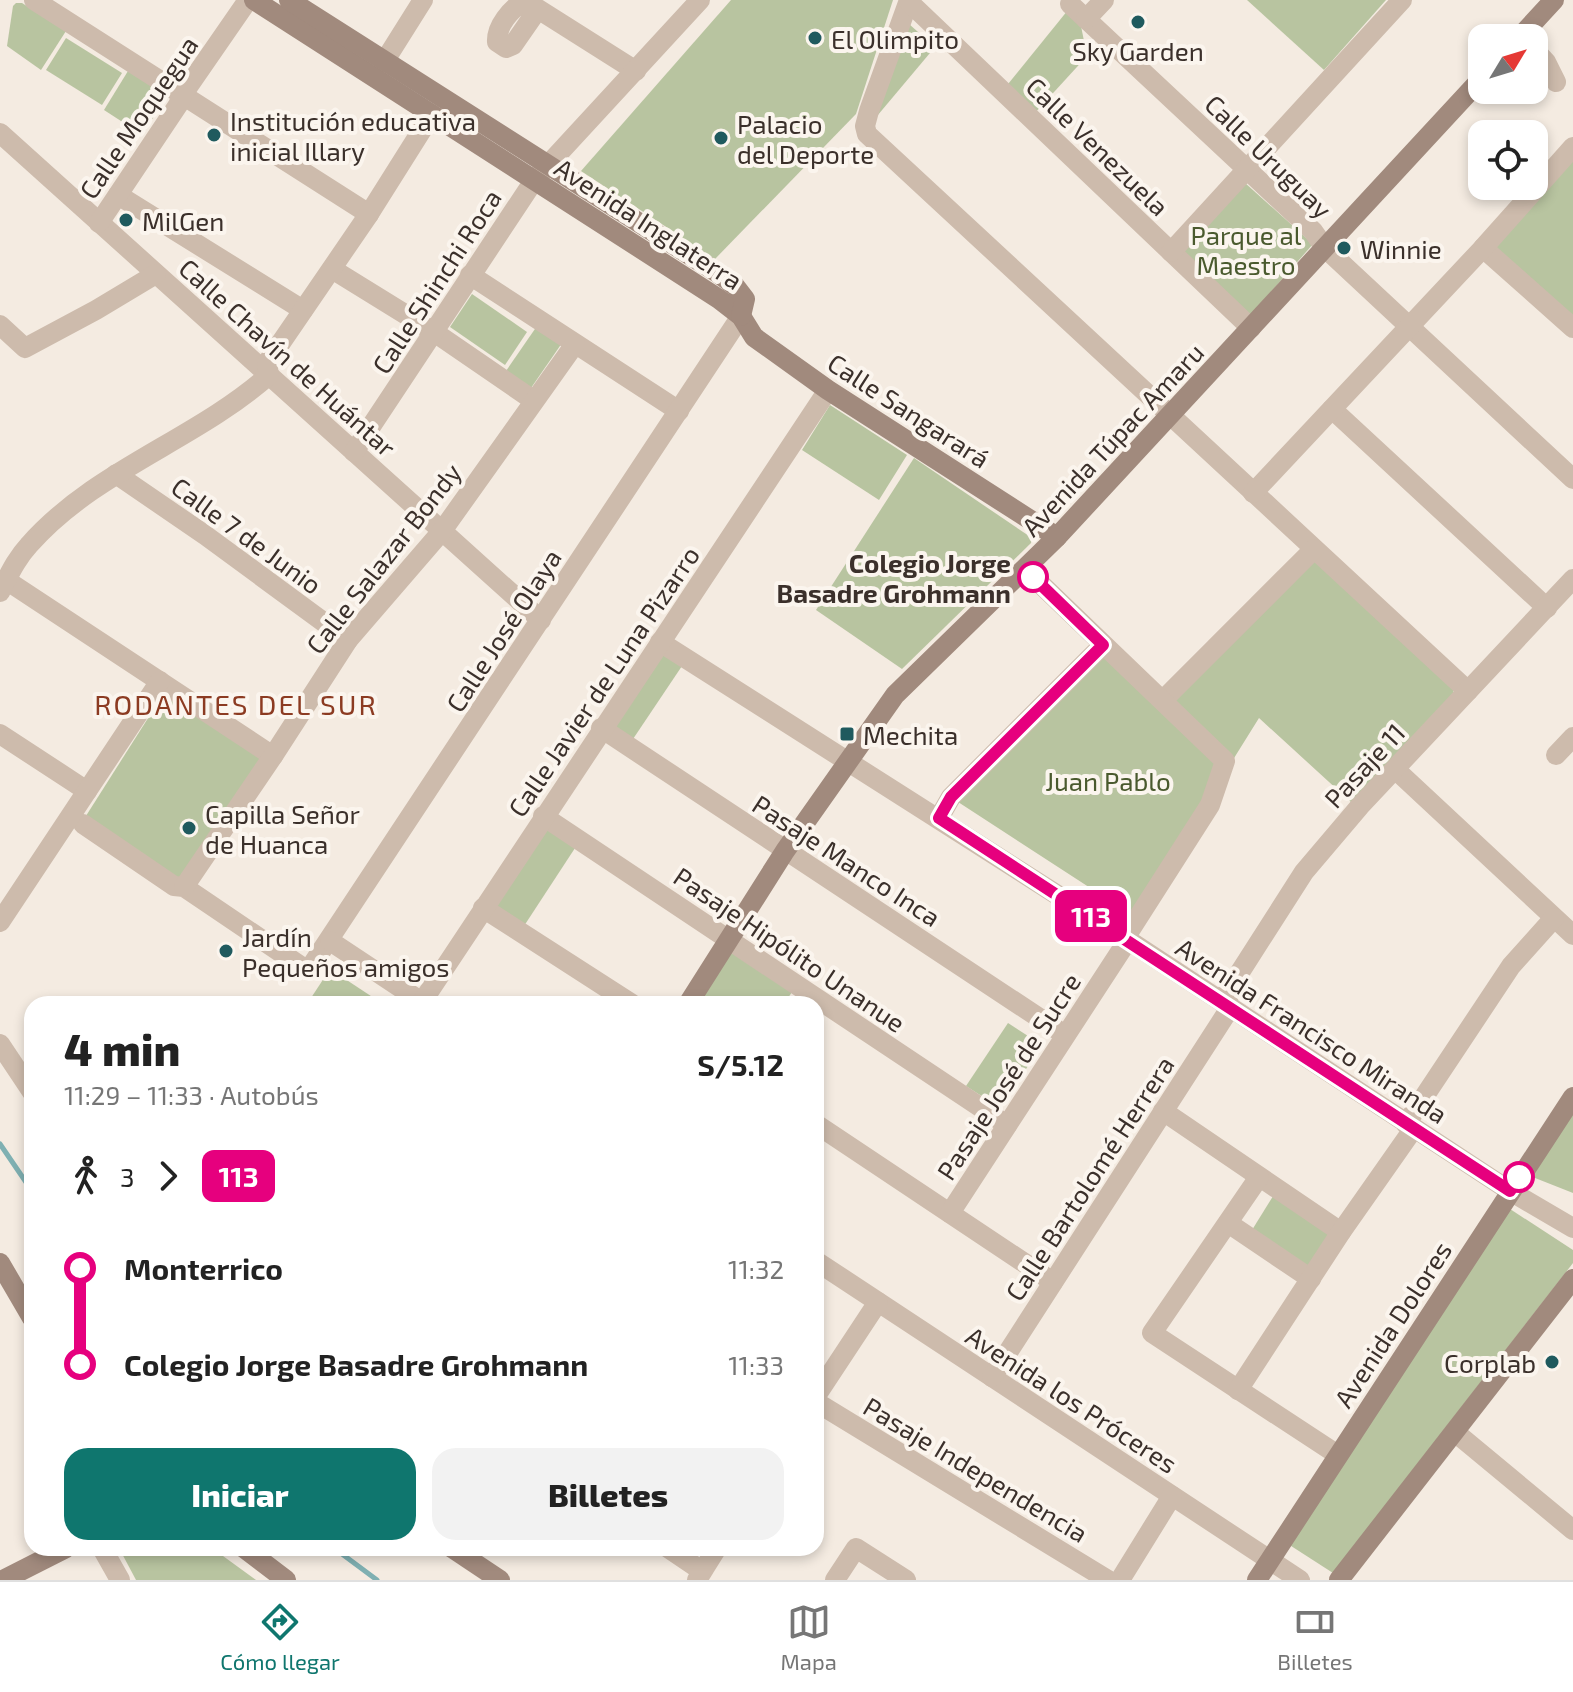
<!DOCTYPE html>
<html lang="es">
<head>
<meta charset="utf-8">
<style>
  body { margin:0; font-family:"Exo 2",sans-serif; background:#f2f2f2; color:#222; height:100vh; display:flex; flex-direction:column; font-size:30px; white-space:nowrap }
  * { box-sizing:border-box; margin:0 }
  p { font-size:26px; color:#767676 }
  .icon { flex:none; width:44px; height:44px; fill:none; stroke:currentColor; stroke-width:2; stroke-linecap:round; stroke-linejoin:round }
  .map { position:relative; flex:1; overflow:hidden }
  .sheet { position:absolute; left:24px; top:996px; width:800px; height:560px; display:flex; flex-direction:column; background:#fff; border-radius:24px; box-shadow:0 4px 12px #0003 }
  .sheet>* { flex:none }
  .badge { padding:0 16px; border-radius:12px; font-size:28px; line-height:52px }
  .needle { width:52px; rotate:52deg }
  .controls { position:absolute; left:1468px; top:24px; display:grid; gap:16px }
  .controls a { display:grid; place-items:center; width:80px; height:80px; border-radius:16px; background:#fff; box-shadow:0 4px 12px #0003; font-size:40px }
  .map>.badge { position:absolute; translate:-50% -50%; box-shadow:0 0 0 4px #fff }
  .legs { display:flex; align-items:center; gap:12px; height:88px; padding:0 40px; font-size:26px }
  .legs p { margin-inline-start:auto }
  .head { display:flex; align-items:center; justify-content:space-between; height:136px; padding:0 40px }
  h1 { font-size:44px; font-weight:800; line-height:60px }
  .cta { display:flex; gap:16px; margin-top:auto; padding:16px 40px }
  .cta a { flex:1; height:92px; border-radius:24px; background:#0f766e; color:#fff; font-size:32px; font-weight:800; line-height:92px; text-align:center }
  .cta a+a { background:#f2f2f2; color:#222 }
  ul { padding:0 40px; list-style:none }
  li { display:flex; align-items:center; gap:28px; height:96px; font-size:30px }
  li i { display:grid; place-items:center; width:12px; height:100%; margin:0 10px; background:currentColor }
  li i::after { content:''; width:20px; height:20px; margin:-10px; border:6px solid; border-radius:50%; background:#fff }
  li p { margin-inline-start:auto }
  li:first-child i { background:linear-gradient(#0000 50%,currentColor 0) }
  li:last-child i { background:linear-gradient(currentColor 50%,#0000 0) }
  .tabs { display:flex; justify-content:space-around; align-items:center; height:112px; border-top:2px solid #e0e0e0; background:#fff; font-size:22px; color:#767676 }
  .tabs a { display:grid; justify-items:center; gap:4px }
  .tabs .active { color:#0f766e }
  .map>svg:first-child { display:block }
</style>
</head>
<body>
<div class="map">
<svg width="1573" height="1580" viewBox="0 0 1573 1580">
  <rect width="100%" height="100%" fill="#f4ebe1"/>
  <g fill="#b8c4a0">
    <path d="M731,0H893L856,114L715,259L581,171Z"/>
    <path d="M1247,0H1386L1324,70Z"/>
    <path d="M16,3H22L66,31L41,70L7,46L13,6Z"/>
    <path d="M1068,10L1080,21L1087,56L1033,115L1004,89Z"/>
    <path d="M909,24L935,47L872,122Z"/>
    <path d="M66,38L122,73L102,105L46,70Z"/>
    <path d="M128,71L163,93L164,103L141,134L104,110Z"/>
    <path d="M1573,158V319L1494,247Z"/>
    <path d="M1244,182L1313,244L1249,317L1179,253Z"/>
    <path d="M472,294L527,332L505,365L450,327Z"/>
    <path d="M537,326L562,343L531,388L506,371Z"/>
    <path d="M830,405L907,455L879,500L802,450Z"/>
    <path d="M914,458L1032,538L1031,543L902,669L816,610Z"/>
    <path d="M1313,556L1453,687L1454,696L1352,803L1259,718L1135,917L955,800L1106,647L1165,703Z"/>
    <path d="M662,648L684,663L631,742L609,727Z"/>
    <path d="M164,693L259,755V763L178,881L84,819Z"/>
    <path d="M547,825L577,845L524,926L494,906Z"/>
    <path d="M733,948L794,989L784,1004H696Z"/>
    <path d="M330,969L383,1004H307Z"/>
    <path d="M1008,1023L1042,1045L1000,1108L966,1086Z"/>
    <path d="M1573,1109V1193L1530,1176Z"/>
    <path d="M1275,1193L1333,1232L1309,1269L1252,1230Z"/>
    <path d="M1507,1207L1573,1250V1263L1333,1573L1288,1544Z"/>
    <path d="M119,1548H212L256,1580H136Z"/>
  </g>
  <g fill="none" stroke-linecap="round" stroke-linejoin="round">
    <g stroke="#7fb0b2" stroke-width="5">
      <path d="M0,1144L32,1191"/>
      <path d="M334,1548L377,1580"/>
    </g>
    <g stroke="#cdbbac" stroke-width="20">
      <path d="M34,0L369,214"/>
      <path d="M909,0L869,111L865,126L867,134L1468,691"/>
      <path d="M909,2L1251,328"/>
      <path d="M1070,4L1313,231L1325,248L1573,479"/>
      <path d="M538,9L513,45L506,48L497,42C496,26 511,9 524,1L538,9L636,71"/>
      <path d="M1086,19L1104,0"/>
      <path d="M1534,49L1546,62L1556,82"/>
      <path d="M384,62L423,0"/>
      <path d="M0,133L541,620"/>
      <path d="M118,195L303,310"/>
      <path d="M99,223L178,105L183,94L248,0"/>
      <path d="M1483,248L1573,328"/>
      <path d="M1171,252L1402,0"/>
      <path d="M332,269L434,332L533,400"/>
      <path d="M470,275L679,411"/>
      <path d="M0,325L25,348L96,310L156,274"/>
      <path d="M1332,409L1547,608"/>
      <path d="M354,452L535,179L700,0"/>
      <path d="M116,474L205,535L348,640"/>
      <path d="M1253,493L1483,248L1573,147"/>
      <path d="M6,580L273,756"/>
      <path d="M0,592C9,575 16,559 29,545C95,470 196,440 269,375L267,363L369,214L432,114"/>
      <path d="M660,642L1125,938L1510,1191L1573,1228"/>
      <path d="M1163,700L1314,549"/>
      <path d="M601,728L1065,1035"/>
      <path d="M0,734L87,791"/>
      <path d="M1556,755L1573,737"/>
      <path d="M1396,770L1573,935"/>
      <path d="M543,816L1007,1125"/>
      <path d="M939,818L951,797L1103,645"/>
      <path d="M83,824L174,886L184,887L308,971L741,316"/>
      <path d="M184,887L273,756L348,640L442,531L575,344"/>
      <path d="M483,908L632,1004"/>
      <path d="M0,922L160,681"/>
      <path d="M330,941L425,1004"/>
      <path d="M422,1002L828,390"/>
      <path d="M0,1044L32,1092"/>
      <path d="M1163,1111L1341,1232"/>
      <path d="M816,1124L1053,1282"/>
      <path d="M1406,1124L1511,966L1554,918"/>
      <path d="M1259,1177L1152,1333L1338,1455"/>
      <path d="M950,1213L1124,946L1125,938L1210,805L1225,761L1025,569"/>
      <path d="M1228,1223L1311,1279"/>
      <path d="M816,1261L1300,1580"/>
      <path d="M992,1377L1230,1008L1226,994L1304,872L1360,806L1573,579"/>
      <path d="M1238,1390L1341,1232L1414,1128"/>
      <path d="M816,1396L878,1302"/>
      <path d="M816,1402L1108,1580"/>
      <path d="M1456,1433L1573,1530"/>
      <path d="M102,1548L120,1580"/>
      <path d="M668,1548L702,1571"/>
      <path d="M697,1580L717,1548"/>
      <path d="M835,1580L856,1548L906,1580"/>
      <path d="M1120,1580L1172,1496"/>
    </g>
    <g stroke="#a18a7d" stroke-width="20">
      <path d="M254,0L719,299L741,316L754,337L828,390L1057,537"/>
      <path d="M289,0L718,273L735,286L745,299L741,316"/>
      <path d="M1519,38L1554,0"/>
      <path d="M688,1004L785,851L895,695L1057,537L1482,78"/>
      <path d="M0,1263L32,1318"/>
      <path d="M244,1548L286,1580"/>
      <path d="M452,1548L500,1580"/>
      <path d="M3,1580L66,1548"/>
      <path d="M1257,1580L1573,1097"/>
      <path d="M1339,1580L1573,1279"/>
    </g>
  </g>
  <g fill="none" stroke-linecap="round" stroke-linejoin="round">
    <g stroke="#fff" stroke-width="18">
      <path id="line-1" d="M1033,577L1103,645L951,797L939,818L1510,1191L1519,1177"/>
    </g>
    <use href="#line-1" stroke="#e6007e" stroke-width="12"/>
  </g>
  <g fill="#1f5a5e" stroke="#fbf5ee" stroke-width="3">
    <circle cx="1138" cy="22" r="8"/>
    <circle cx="815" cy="38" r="8"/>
    <circle cx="214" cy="135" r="8"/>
    <circle cx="721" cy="138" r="8"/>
    <circle cx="126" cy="220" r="8"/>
    <circle cx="1344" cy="248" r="8"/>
    <rect x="839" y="726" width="16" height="16" rx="4"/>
    <circle cx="189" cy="828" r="8"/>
    <circle cx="226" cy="951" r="8"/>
    <circle cx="1552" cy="1362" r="8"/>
  </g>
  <g fill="#fff" stroke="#e6007e" stroke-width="4">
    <circle cx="1033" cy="577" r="14"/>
    <circle cx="1519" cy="1177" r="14"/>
  </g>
  <g text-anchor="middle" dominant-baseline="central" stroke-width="8" stroke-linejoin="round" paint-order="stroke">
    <g font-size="26" fill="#3b302b" stroke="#fbf5ee" text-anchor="start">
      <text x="831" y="38">El Olimpito</text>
      <text x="1138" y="50" text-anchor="middle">Sky Garden</text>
      <text x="230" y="120">Institución educativa<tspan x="230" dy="30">inicial Illary</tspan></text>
      <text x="737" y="123">Palacio<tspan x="737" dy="30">del Deporte</tspan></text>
      <text x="142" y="220">MilGen</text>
      <text x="1360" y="248">Winnie</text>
      <text x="863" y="734">Mechita</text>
      <text x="205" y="813">Capilla Señor<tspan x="205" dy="30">de Huanca</tspan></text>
      <text x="242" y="936">Jardín<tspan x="242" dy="30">Pequeños amigos</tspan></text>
      <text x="1536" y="1362" text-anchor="end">Corplab</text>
    </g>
    <g font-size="26" fill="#3b302b" stroke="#fbf5ee">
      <text transform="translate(138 117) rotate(-56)">Calle Moquegua</text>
      <text transform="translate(1098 146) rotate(44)">Calle Venezuela</text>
      <text transform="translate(1269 156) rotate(44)">Calle Uruguay</text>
      <text transform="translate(649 223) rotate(33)">Avenida Inglaterra</text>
      <text transform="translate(436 281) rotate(-57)">Calle Shinchi Roca</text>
      <text transform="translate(288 357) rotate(42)">Calle Chavín de Huántar</text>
      <text transform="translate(909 410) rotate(33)">Calle Sangarará</text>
      <text transform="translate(1112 439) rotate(-47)">Avenida Túpac Amaru</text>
      <text transform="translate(247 535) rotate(36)">Calle 7 de Junio</text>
      <text transform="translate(383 558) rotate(-52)">Calle Salazar Bondy</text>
      <text transform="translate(503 630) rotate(-57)">Calle José Olaya</text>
      <text transform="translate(603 681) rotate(-56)">Calle Javier de Luna Pizarro</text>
      <text transform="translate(1364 765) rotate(-47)">Pasaje 11</text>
      <text transform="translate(847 860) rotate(33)">Pasaje Manco Inca</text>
      <text transform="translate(790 949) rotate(34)">Pasaje Hipólito Unanue</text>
      <text transform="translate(1312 1030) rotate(33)">Avenida Francisco Miranda</text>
      <text transform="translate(1008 1076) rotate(-57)">Pasaje José de Sucre</text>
      <text transform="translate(1089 1178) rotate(-57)">Calle Bartolomé Herrera</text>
      <text transform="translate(1392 1324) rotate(-57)">Avenida Dolores</text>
      <text transform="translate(1072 1399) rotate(33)">Avenida los Próceres</text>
      <text transform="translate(976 1469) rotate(31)">Pasaje Independencia</text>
    </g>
    <g font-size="26" fill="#4a5a2e" stroke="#fbf5ee">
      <text x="1246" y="234">Parque al<tspan x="1246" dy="30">Maestro</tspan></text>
      <text x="1108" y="780">Juan Pablo</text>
    </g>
    <g font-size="26" font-weight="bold" fill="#3b302b" stroke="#fbf5ee" text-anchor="end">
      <text x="1011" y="562">Colegio Jorge<tspan x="1011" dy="30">Basadre Grohmann</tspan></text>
    </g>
    <g font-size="28" letter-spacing="2" fill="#8c3b22" stroke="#fbf5ee">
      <text x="236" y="704">RODANTES DEL SUR</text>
    </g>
  </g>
</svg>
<div class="controls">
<a><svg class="needle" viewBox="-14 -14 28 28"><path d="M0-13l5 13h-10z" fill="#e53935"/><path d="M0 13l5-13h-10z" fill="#767676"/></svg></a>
<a><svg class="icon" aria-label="locate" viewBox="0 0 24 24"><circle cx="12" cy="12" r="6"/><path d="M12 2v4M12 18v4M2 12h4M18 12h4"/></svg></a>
</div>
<b class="badge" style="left:1091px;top:916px;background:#e6007e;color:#fff">113</b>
<section class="sheet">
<div class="head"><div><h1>4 min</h1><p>11:29 – 11:33 · Autobús</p></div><b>S/5.12</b></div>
<div class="legs"><svg class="icon" aria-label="walk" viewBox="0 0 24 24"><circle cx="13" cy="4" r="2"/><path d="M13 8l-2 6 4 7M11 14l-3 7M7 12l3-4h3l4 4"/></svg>3<svg class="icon" aria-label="forward" viewBox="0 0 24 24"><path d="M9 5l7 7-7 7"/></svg><b class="badge" style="background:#e6007e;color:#fff">113</b></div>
<ul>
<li><i style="color:#e6007e"></i><b>Monterrico</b><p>11:32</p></li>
<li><i style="color:#e6007e"></i><b>Colegio Jorge Basadre Grohmann</b><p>11:33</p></li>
</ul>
<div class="cta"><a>Iniciar</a><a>Billetes</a></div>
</section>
</div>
<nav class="tabs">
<a class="active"><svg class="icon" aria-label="directions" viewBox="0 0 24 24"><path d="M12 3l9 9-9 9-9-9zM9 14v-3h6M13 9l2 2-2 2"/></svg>Cómo llegar</a>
<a><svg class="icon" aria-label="map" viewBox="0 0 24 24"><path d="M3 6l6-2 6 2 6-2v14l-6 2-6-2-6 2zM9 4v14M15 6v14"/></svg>Mapa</a>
<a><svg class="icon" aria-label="tickets" viewBox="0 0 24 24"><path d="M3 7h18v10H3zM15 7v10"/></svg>Billetes</a>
</nav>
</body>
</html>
